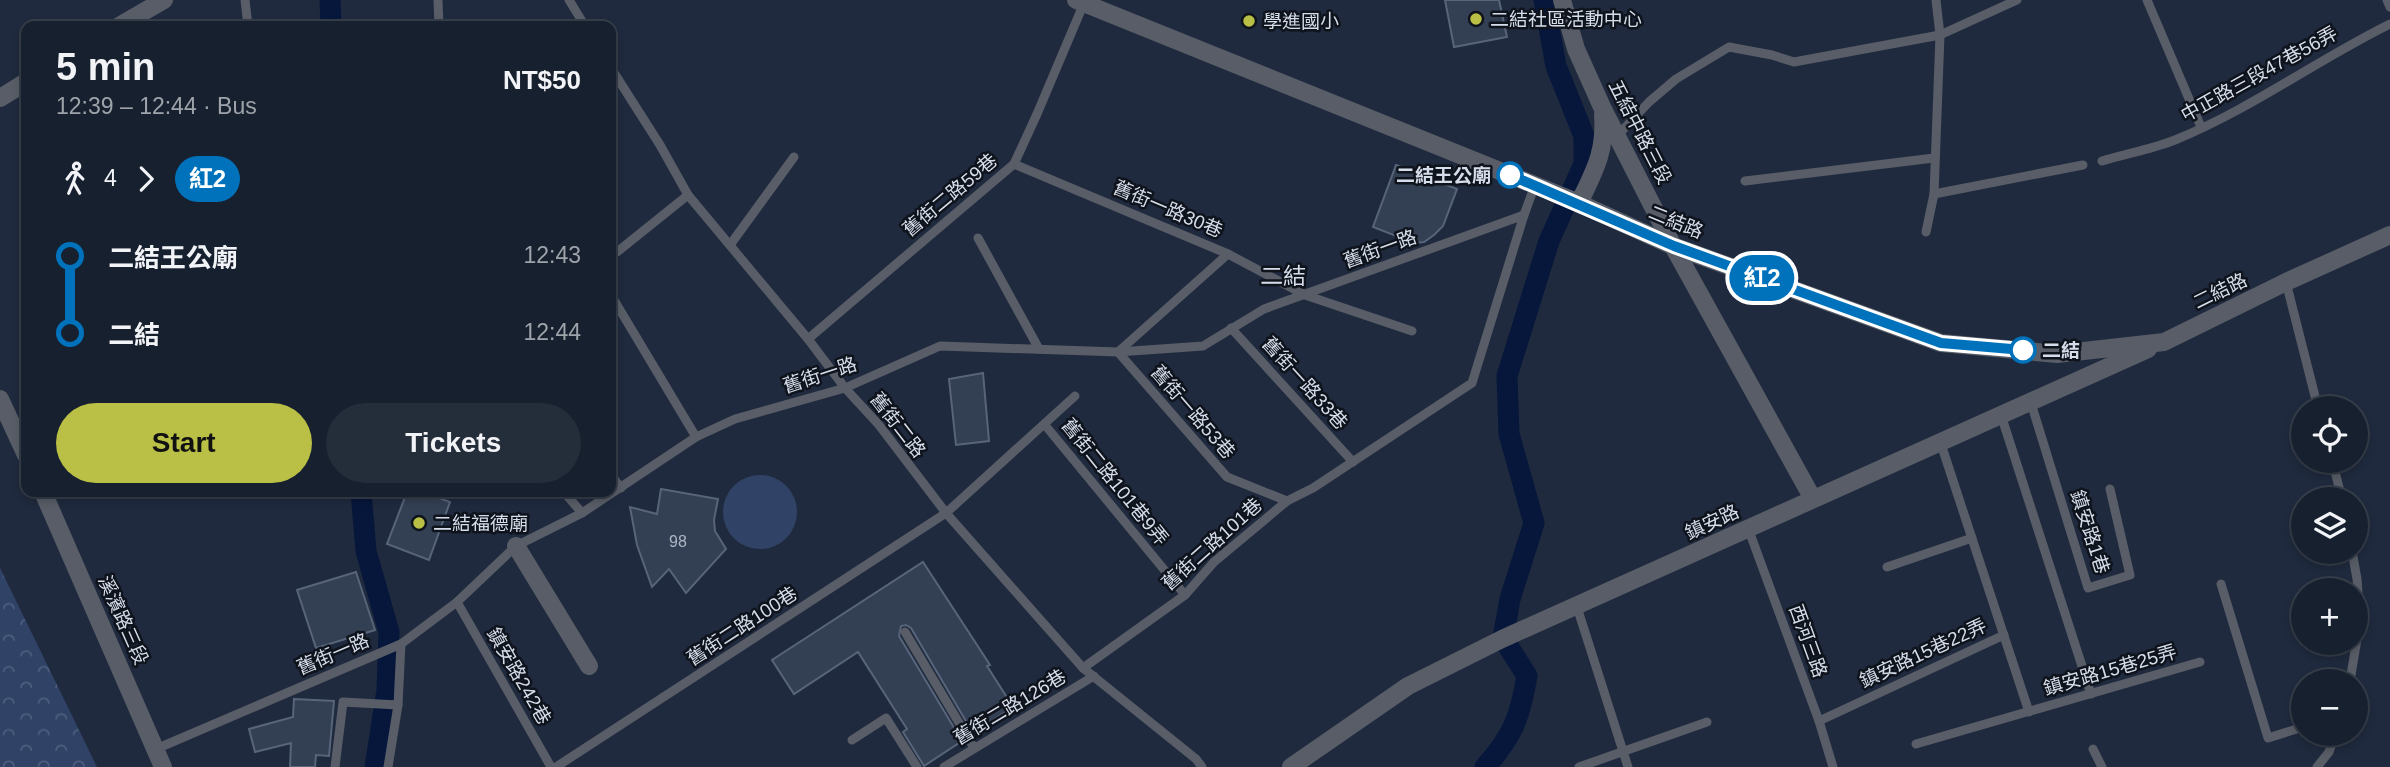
<!DOCTYPE html>
<html lang="en">
<head>
<meta charset="utf-8">
<style>
  body { margin:0; font-family:Arial,"Noto Sans TC",sans-serif; background:#242d3a; color:#f1f3f6; height:100vh; display:flex; flex-direction:column; font-size:26px; white-space:nowrap }
  * { box-sizing:border-box; margin:0 }
  p { font-size:23px; color:#9ea3aa }
  .icon { flex:none; width:38px; height:38px; fill:none; stroke:currentColor; stroke-width:2; stroke-linecap:round; stroke-linejoin:round }
  .map { position:relative; flex:1; overflow:hidden }
  .drawer { position:absolute; left:21px; top:21px; width:595px; height:476px; display:flex; flex-direction:column; background:#17202e; border-radius:14px; box-shadow:0 4px 10px #0003,0 0 0 2px #363e4a }
  .drawer>* { flex:none }
  .badge { padding:0 14px; border-radius:23px; font-size:24px; line-height:46px }
  .buttons { position:absolute; left:2291px; top:396px; display:grid; gap:14px }
  .buttons a { display:grid; place-items:center; width:77px; height:77px; border-radius:50%; background:#17202e; box-shadow:0 4px 10px #0003,0 0 0 2px #363e4a; font-size:35px }
  .map>.badge { position:absolute; translate:-50% -50%; box-shadow:0 0 0 4px #fff }
  .legs { display:flex; align-items:center; gap:10px; height:77px; padding:0 35px; font-size:23px }
  .legs p { margin-inline-start:auto }
  .head { display:flex; align-items:center; justify-content:space-between; height:119px; padding:0 35px }
  h1 { font-size:38px; font-weight:700; line-height:52px }
  .button { display:flex; gap:14px; margin-top:auto; padding:14px 35px }
  .button a { flex:1; height:80px; border-radius:42px; background:#bac045; color:#111; font-size:28px; font-weight:700; line-height:80px; text-align:center }
  .button a+a { background:#242d3a; color:#f1f3f6 }
  ul { padding:0 35px; list-style:none }
  li { display:flex; align-items:center; gap:24px; height:77px; font-size:26px }
  li i { display:grid; place-items:center; width:10px; height:100%; margin:0 9px; background:currentColor }
  li i::after { content:''; width:18px; height:18px; margin:-9px; border:5px solid; border-radius:50%; background:#17202e }
  li p { margin-inline-start:auto }
  li:first-child i { background:linear-gradient(#0000 50%,currentColor 0) }
  li:last-child i { background:linear-gradient(currentColor 50%,#0000 0) }
  .map>svg:first-child { display:block }
</style>
</head>
<body>
<div class="map">
<svg width="2390" height="767" viewBox="0 0 2390 767">
  <defs>
    <pattern id="park-crowns" width="20" height="18" patternUnits="userSpaceOnUse" patternTransform="scale(1.75)"><rect width="20" height="18" fill="#304367"/><path d="M2 6a3 3 0 1 1 6 0M12 15a3 3 0 1 1 6 0" fill="none" stroke="#4d5e7d"/></pattern>
  </defs>
  <rect width="100%" height="100%" fill="#1f2a3e"/>
  <circle fill="#304367" cx="760" cy="512" r="37"/>
  <path fill="url(#park-crowns)" d="M0,568L97,767H0Z"/>
  <g fill="none" stroke-linecap="round" stroke-linejoin="round">
    <g stroke="#06173b" stroke-width="21">
      <path d="M330,0L331,26"/>
      <path d="M361,492L366,551L389,632L387,690L375,767"/>
      <path d="M1485,767C1513,736 1520,717 1527,676L1503,638L1510,599L1534,523L1509,434L1507,376L1549,241L1584,164V136L1556,66L1544,0"/>
    </g>
  </g>
  <g fill="#333f53" stroke="#57647a" stroke-width="2">
    <path d="M1445,0H1499L1507,37L1454,47Z"/>
    <path d="M1396,165L1457,189L1443,226L1434,235L1424,242L1414,243L1373,227Z"/>
    <path d="M983,373L989,441L956,445L949,379Z"/>
    <path d="M661,489L718,499L714,520L715,531L726,549L686,593L669,569L652,587L637,545L630,507L657,514Z"/>
    <path d="M407,492H423L450,502L429,560L387,544Z"/>
    <path d="M923,562L990,665L987,666L1013,707L973,733L911,628L906,625L901,626L899,636L962,741L924,766L903,732L907,729L858,652L794,694L772,660Z"/>
    <path d="M356,572L375,630L316,648L297,590Z"/>
    <path d="M294,699L334,701L329,756L316,755L315,767H290L291,743L255,752L249,729L293,717Z"/>
  </g>
  <g fill="none" stroke-linecap="round" stroke-linejoin="round">
    <g stroke="#585d67" stroke-width="9">
      <path d="M245,0L248,26"/>
      <path d="M438,0L439,26"/>
      <path d="M569,0L585,26"/>
      <path d="M2147,0L2201,127"/>
      <path d="M2387,0L2390,7"/>
      <path d="M611,68L660,145L688,195L808,339L845,388L879,425L946,513L1083,668L1196,759L1202,767"/>
      <path d="M1618,135L1649,102L1676,79L1729,47L1772,55L1794,62L1940,35L2017,0"/>
      <path d="M2102,161C2126,154 2152,149 2175,140C2251,109 2317,60 2390,24"/>
      <path d="M1014,164L1228,254L1305,295L1412,331"/>
      <path d="M1745,181L1934,158"/>
      <path d="M1934,194L2083,165"/>
      <path d="M1926,232L1934,194L1940,35L1936,0"/>
      <path d="M978,238L1039,349"/>
      <path d="M730,245L794,157"/>
      <path d="M617,252L688,195"/>
      <path d="M1228,254L1118,352L1227,477L1287,501"/>
      <path d="M2286,282L2318,408"/>
      <path d="M611,295L696,437"/>
      <path d="M1231,328L1353,462"/>
      <path d="M808,339L1014,164L1037,114L1084,3"/>
      <path d="M2031,403L2088,588L2130,575L2110,489"/>
      <path d="M2001,415L2091,694"/>
      <path d="M1045,425L1185,595"/>
      <path d="M1940,441L2029,712"/>
      <path d="M2332,460L2342,499"/>
      <path d="M611,475L621,488"/>
      <path d="M564,492L582,513"/>
      <path d="M1748,528L1819,721L1833,767"/>
      <path d="M1887,567L1972,538"/>
      <path d="M2221,584L2268,738L2303,727"/>
      <path d="M457,602L551,767"/>
      <path d="M1577,607L1628,767"/>
      <path d="M905,632L974,748"/>
      <path d="M1083,668L1185,595L1214,562L1287,501L1313,488L1472,383L1524,215"/>
      <path d="M2350,681L2360,621L2357,579L2352,551"/>
      <path d="M1819,721L2004,635"/>
      <path d="M852,740L886,718L917,767"/>
      <path d="M1916,744L2200,662"/>
      <path d="M156,749L401,644L457,602L516,546L582,513L696,437L735,419L845,388L940,346L1118,352L1203,346L1264,309L1524,215L1535,185"/>
      <path d="M2093,749L2102,767"/>
      <path d="M335,767L343,702L398,705"/>
      <path d="M388,767L398,705L401,644"/>
      <path d="M556,767L946,513L1075,396"/>
      <path d="M944,767L1094,676"/>
      <path d="M1579,767L1707,722"/>
      <path d="M2317,767L2329,752L2336,733"/>
    </g>
    <g stroke="#585d67" stroke-width="18">
      <path d="M1076,0L1572,200L1673,246L1941,343L2057,354L2164,342L2286,282L2390,235"/>
      <path d="M1562,0L1576,49L1602,107L1673,246L1813,499"/>
      <path d="M119,26L164,0"/>
      <path d="M0,98L26,82"/>
      <path d="M1579,203C1595,170 1606,151 1603,114"/>
      <path d="M516,546L589,666"/>
      <path d="M1291,767L1408,686L1502,639L2148,349"/>
    </g>
    <g stroke="#585d67" stroke-width="18">
      <path d="M0,399L26,455"/>
      <path d="M43,492L163,767"/>
    </g>
  </g>
  <g fill="none" stroke-linecap="round" stroke-linejoin="round">
    <g stroke="#fff" stroke-width="16">
      <path id="line-1" d="M1510,175L1674,246L1941,343L2023,350"/>
    </g>
    <use href="#line-1" stroke="#0072bc" stroke-width="10"/>
  </g>
  <g fill="#bac045" stroke="#0e131c" stroke-width="2.5">
    <circle cx="1476" cy="19" r="7"/>
    <circle cx="1249" cy="21" r="7"/>
    <circle cx="419" cy="523" r="7"/>
  </g>
  <g fill="#fff" stroke="#0072bc" stroke-width="3.5">
    <circle cx="1510" cy="175" r="12"/>
    <circle cx="2023" cy="350" r="12"/>
  </g>
  <g text-anchor="middle" dominant-baseline="central" stroke-width="5" stroke-linejoin="round" paint-order="stroke">
    <g font-size="16" fill="#adb6c4">
      <text x="678" y="541">98</text>
    </g>
    <g font-size="19" fill="#d6ddea" stroke="#0e131c" text-anchor="start">
      <text x="1490" y="19">二結社區活動中心</text>
      <text x="1263" y="21">學進國小</text>
      <text x="433" y="523">二結福德廟</text>
    </g>
    <g font-size="19" fill="#d6ddea" stroke="#0e131c">
      <text transform="translate(2259 74) rotate(-29)">中正路三段47巷56弄</text>
      <text transform="translate(1640 132) rotate(63)">五結中路三段</text>
      <text transform="translate(950 195) rotate(-40)">舊街二路59巷</text>
      <text transform="translate(1168 209) rotate(23)">舊街一路30巷</text>
      <text transform="translate(1676 222) rotate(22)">二結路</text>
      <text transform="translate(1380 249) rotate(-20)">舊街一路</text>
      <text transform="translate(2220 291) rotate(-26)">二結路</text>
      <text transform="translate(820 375) rotate(-18)">舊街一路</text>
      <text transform="translate(1305 383) rotate(48)">舊街一路33巷</text>
      <text transform="translate(1193 412) rotate(49)">舊街一路53巷</text>
      <text transform="translate(898 425) rotate(52)">舊街二路</text>
      <text transform="translate(1115 482) rotate(51)">舊街二路101巷9弄</text>
      <text transform="translate(1712 522) rotate(-25)">鎮安路</text>
      <text transform="translate(2090 532) rotate(72)">鎮安路1巷</text>
      <text transform="translate(1212 544) rotate(-42)">舊街二路101巷</text>
      <text transform="translate(123 620) rotate(66)">溪濱路三段</text>
      <text transform="translate(742 626) rotate(-33)">舊街二路100巷</text>
      <text transform="translate(1808 641) rotate(70)">西河三路</text>
      <text transform="translate(1923 653) rotate(-25)">鎮安路15巷22弄</text>
      <text transform="translate(333 654) rotate(-23)">舊街一路</text>
      <text transform="translate(2110 670) rotate(-16)">鎮安路15巷25弄</text>
      <text transform="translate(519 676) rotate(60)">鎮安路242巷</text>
      <text transform="translate(1010 707) rotate(-31)">舊街二路126巷</text>
    </g>
    <g font-size="19" font-weight="bold" fill="#d6ddea" stroke="#0e131c" text-anchor="end">
      <text x="1491" y="175">二結王公廟</text>
      <text x="2042" y="350" text-anchor="start">二結</text>
    </g>
    <g font-size="23" fill="#d6ddea" stroke="#0e131c">
      <text x="1283" y="276">二結</text>
    </g>
  </g>
</svg>
<div class="buttons">
<a><svg class="icon" aria-label="locate" viewBox="0 0 24 24"><circle cx="12" cy="12" r="6"/><path d="M12 2v4M12 18v4M2 12h4M18 12h4"/></svg></a>
<a><svg class="icon" aria-label="layers" viewBox="0 0 24 24"><path d="M12 4l9 5-9 5-9-5zM3 14l9 5 9-5"/></svg></a>
<a>+</a>
<a>−</a>
</div>
<b class="badge" style="left:1762px;top:278px;background:#0072bc;color:#fff">紅2</b>
<section class="drawer">
<div class="head"><div><h1>5 min</h1><p>12:39 – 12:44 · Bus</p></div><b>NT$50</b></div>
<div class="legs"><svg class="icon" aria-label="walk" viewBox="0 0 24 24"><circle cx="13" cy="4" r="2"/><path d="M13 8l-2 6 4 7M11 14l-3 7M7 12l3-4h3l4 4"/></svg>4<svg class="icon" aria-label="forward" viewBox="0 0 24 24"><path d="M9 5l7 7-7 7"/></svg><b class="badge" style="background:#0072bc;color:#fff">紅2</b></div>
<ul>
<li><i style="color:#0072bc"></i><b>二結王公廟</b><p>12:43</p></li>
<li><i style="color:#0072bc"></i><b>二結</b><p>12:44</p></li>
</ul>
<div class="button"><a>Start</a><a>Tickets</a></div>
</section>
</div>
</body>
</html>
